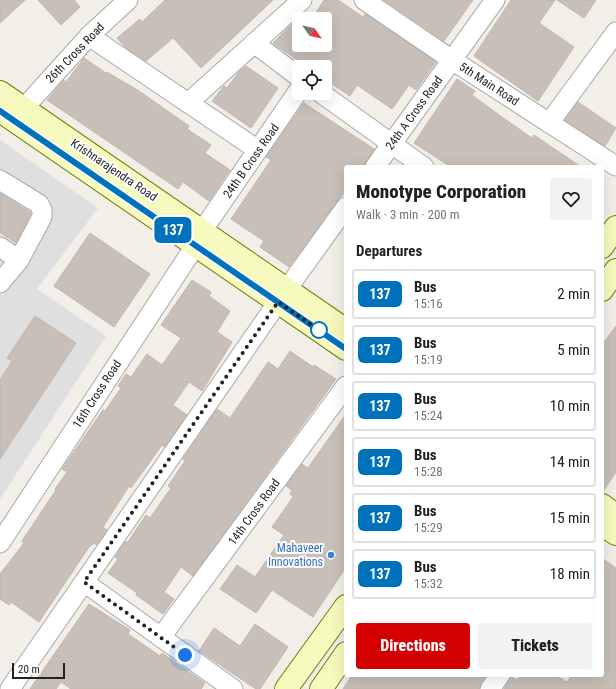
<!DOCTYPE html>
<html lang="en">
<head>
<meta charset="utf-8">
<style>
  body { margin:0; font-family:"Roboto Condensed",sans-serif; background:#f2f2f2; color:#202124; height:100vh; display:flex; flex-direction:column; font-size:15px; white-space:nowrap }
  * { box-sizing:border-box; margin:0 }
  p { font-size:13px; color:#757577 }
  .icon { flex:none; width:22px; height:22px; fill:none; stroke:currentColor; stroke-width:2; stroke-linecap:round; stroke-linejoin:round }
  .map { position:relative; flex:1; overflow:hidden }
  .drawer { position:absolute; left:344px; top:165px; width:260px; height:512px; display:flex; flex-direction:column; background:#fff; border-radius:4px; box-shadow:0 4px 16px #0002 }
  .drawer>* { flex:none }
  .badge { padding:0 8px; border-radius:6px; font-size:14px; line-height:26px }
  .needle { width:26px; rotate:124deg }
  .tools { position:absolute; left:292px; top:12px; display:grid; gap:8px }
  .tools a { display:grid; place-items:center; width:40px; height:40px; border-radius:4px; background:#fff; box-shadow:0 4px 16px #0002; font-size:20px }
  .scale { position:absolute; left:12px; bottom:10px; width:53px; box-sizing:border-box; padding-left:4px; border:2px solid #222; border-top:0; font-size:11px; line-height:14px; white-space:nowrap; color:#222; -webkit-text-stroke:3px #fff; paint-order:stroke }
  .you { position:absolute; width:20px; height:20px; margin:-10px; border:3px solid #fff; border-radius:50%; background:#1a73e8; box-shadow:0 0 0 6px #1a73e833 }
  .map>.badge { position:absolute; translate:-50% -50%; box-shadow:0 0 0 2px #fff }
  h2 { padding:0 12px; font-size:15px; line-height:36px }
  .round { display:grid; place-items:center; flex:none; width:42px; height:42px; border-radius:4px; background:#f2f2f2 }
  .overview { display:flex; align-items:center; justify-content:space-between; height:68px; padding:0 12px }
  h1 { font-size:19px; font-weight:800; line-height:30px }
  .button { display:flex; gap:8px; margin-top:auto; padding:8px 12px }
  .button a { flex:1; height:46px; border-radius:4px; background:#d40000; color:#fff; font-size:16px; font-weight:800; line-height:46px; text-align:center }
  .button a+a { background:#f2f2f2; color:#202124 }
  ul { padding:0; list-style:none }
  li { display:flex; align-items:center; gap:12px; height:50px; margin:0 8px 6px; padding:0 4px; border:2px solid #e0e0e0; border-radius:4px }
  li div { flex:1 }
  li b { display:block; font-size:15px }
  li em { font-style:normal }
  li .badge { min-width:44px; font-weight:700; text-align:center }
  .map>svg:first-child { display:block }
</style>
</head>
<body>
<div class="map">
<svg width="616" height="689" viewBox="0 0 616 689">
  <rect width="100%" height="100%" fill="#f2efe9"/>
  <path fill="#e0dfdf" d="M0,140L98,208L37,289L106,336L0,499Z"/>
  <g fill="#c7bfb8" stroke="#c4b6ab">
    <path d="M0,0H25L0,23Z"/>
    <path d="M38,0H74L80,7L61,25Z"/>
    <path d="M165,0H273L201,68L173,38L146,61L126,48L117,38L140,19L142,22Z"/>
    <path d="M324,0H338L363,17L365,14L436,62L416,90L409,85L392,109L357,85L350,96L325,79V67H307L273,43L297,19L299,21V45H325V19H312Z"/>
    <path d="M384,0H473L444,41Z"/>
    <path d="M511,0H555L539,23L574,47L538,101L474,56Z"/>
    <path d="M557,0H596L584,18Z"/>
    <path d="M84,58L106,73L107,72L139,91L189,126L187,129L211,145L205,153L230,170L209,201L183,182L178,189L47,100L64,80L66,82Z"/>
    <path d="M246,66L278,88L251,128L212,101L224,86L227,88L238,73Z"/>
    <path d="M457,79L475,91L472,95L506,120L532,138L534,135L581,167H451L414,143Z"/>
    <path d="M578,102L616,128L605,146L565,120Z"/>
    <path d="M304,103L374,149L363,167H346V191L337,201L289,267L260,247L264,241L231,219L271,160L266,157Z"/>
    <path d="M0,193L31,213L16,243L0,232Z"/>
    <path d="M90,233L150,274L114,327L54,286Z"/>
    <path d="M192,280L211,292L209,296L230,311L217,332L232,342L202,391L189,382L173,405L187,415L165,447L162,445L131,488L129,486L103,527L107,530L97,545L94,543L89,547L39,622L11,602L9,605L0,599V574L24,543L22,541L56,490L55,489L67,472L62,469L103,410L105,411L121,388L118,386L126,374L131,377L147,354L162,365L181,338L161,325Z"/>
    <path d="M35,316L76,343L0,459V380L12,361L7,358Z"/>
    <path d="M616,326V472L602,493V345Z"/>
    <path d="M290,351L313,367L314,365L336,379L193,576L181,567L164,592L174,599L163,614L136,595L137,593L108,573L118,559L115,557L125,542H128L146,515L150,518L171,488L168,486L185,461L183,459L217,409L230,418L268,362L278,369Z"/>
    <path d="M346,414V567L313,617L272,590L256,613L220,589L237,565L255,577L284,535L272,527L293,497L290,494L292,490L286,486L302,464L308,468Z"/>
    <path d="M602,558L616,568V689H504L511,676L517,680L521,675H556L567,682L572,675H602Z"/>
    <path d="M89,604L130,630L128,634L160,656L162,653L205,683L201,689H71L61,682L56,689H30Z"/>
    <path d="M255,624L288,647L260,689H256L199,651L214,628L240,646Z"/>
    <path d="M352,675H486L479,689H343Z"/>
  </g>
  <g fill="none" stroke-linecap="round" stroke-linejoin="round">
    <g stroke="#a9a9a9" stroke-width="21">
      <g id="minor">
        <path d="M364,0L452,60L616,166"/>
        <path d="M89,36L258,150"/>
        <path d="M254,43L299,77"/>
        <path d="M321,93L424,167"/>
        <path d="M188,103L302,0"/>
        <path d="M14,119L89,36L128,0"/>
        <path d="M549,123L616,32"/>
        <path d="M375,167L495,0"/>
        <path d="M0,180L39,204L42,210V217L19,260L0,283"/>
        <path d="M202,231L299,90"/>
        <path d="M0,247L19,260"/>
        <path d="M0,543L195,246"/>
        <path d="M84,582L233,689"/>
        <path d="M161,637L346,386"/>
        <path d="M10,689L287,289L346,207"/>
        <path d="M490,689L500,675"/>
      </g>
    </g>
    <g stroke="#707d05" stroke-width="24">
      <g id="secondary">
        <path d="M0,92L346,330"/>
        <path d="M0,111L346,349"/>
        <path d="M602,247L616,227"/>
        <path d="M602,290L616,270"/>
        <path d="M602,505L616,515"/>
        <path d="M602,525L616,534"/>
        <path d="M286,689L346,606"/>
        <path d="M321,689L346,653"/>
      </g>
    </g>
    <use href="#minor" stroke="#fff" stroke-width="19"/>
    <use href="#secondary" stroke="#f7fabf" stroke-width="22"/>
  </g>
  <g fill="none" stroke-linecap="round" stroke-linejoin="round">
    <g stroke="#fff" stroke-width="9">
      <path id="line" d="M0,111L346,349"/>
    </g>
    <use href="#line" stroke="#0072bc" stroke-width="6"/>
    <path stroke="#222" stroke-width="4" stroke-dasharray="0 7.2" d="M185,655L84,582L278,302L319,330"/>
  </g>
  <circle fill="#fff" stroke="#0072bc" stroke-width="2" cx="319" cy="330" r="8"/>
  <circle fill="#3f7fe0" stroke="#fff" stroke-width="1.5" cx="331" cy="555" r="4"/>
  <g text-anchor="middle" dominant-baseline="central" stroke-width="4" stroke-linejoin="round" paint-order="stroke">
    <g font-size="12" fill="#222" stroke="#fff">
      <text transform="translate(75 53) rotate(-46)">26th Cross Road</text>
      <text transform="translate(489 84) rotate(33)">5th Main Road</text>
      <text transform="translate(414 113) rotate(-54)">24th A Cross Road</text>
      <text transform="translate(251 161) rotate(-55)">24th B Cross Road</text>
      <text transform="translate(114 170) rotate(34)">Krishnarajendra Road</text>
      <text transform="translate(97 394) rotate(-57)">16th Cross Road</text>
      <text transform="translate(254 512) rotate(-54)">14th Cross Road</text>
    </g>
    <g font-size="12" fill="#366cbe" stroke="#fff" text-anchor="end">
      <text x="323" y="548">Mahaveer<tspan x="323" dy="14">Innovations</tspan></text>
    </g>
  </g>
</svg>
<div class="tools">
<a><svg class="needle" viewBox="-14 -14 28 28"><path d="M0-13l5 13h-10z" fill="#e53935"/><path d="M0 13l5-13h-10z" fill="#757577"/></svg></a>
<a><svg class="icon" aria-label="locate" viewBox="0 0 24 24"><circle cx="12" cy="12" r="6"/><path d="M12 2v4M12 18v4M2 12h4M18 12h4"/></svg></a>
</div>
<div class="scale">20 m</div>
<div class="you" style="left:185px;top:655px"></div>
<b class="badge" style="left:173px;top:230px;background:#0072bc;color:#fff">137</b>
<section class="drawer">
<div class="overview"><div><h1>Monotype Corporation</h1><p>Walk · 3 min · 200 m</p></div><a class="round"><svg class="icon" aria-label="heart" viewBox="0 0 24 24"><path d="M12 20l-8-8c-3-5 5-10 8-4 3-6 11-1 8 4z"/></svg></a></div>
<h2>Departures</h2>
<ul>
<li><span class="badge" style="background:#0072bc;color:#fff">137</span><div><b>Bus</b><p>15:16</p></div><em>2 min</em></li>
<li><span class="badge" style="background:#0072bc;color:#fff">137</span><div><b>Bus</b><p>15:19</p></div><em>5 min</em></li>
<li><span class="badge" style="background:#0072bc;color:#fff">137</span><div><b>Bus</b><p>15:24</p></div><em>10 min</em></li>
<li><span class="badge" style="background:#0072bc;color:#fff">137</span><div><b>Bus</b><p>15:28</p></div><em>14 min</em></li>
<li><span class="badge" style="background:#0072bc;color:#fff">137</span><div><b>Bus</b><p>15:29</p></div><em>15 min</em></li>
<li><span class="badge" style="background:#0072bc;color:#fff">137</span><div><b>Bus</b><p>15:32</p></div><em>18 min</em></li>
</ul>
<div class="button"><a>Directions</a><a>Tickets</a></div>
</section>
</div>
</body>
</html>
